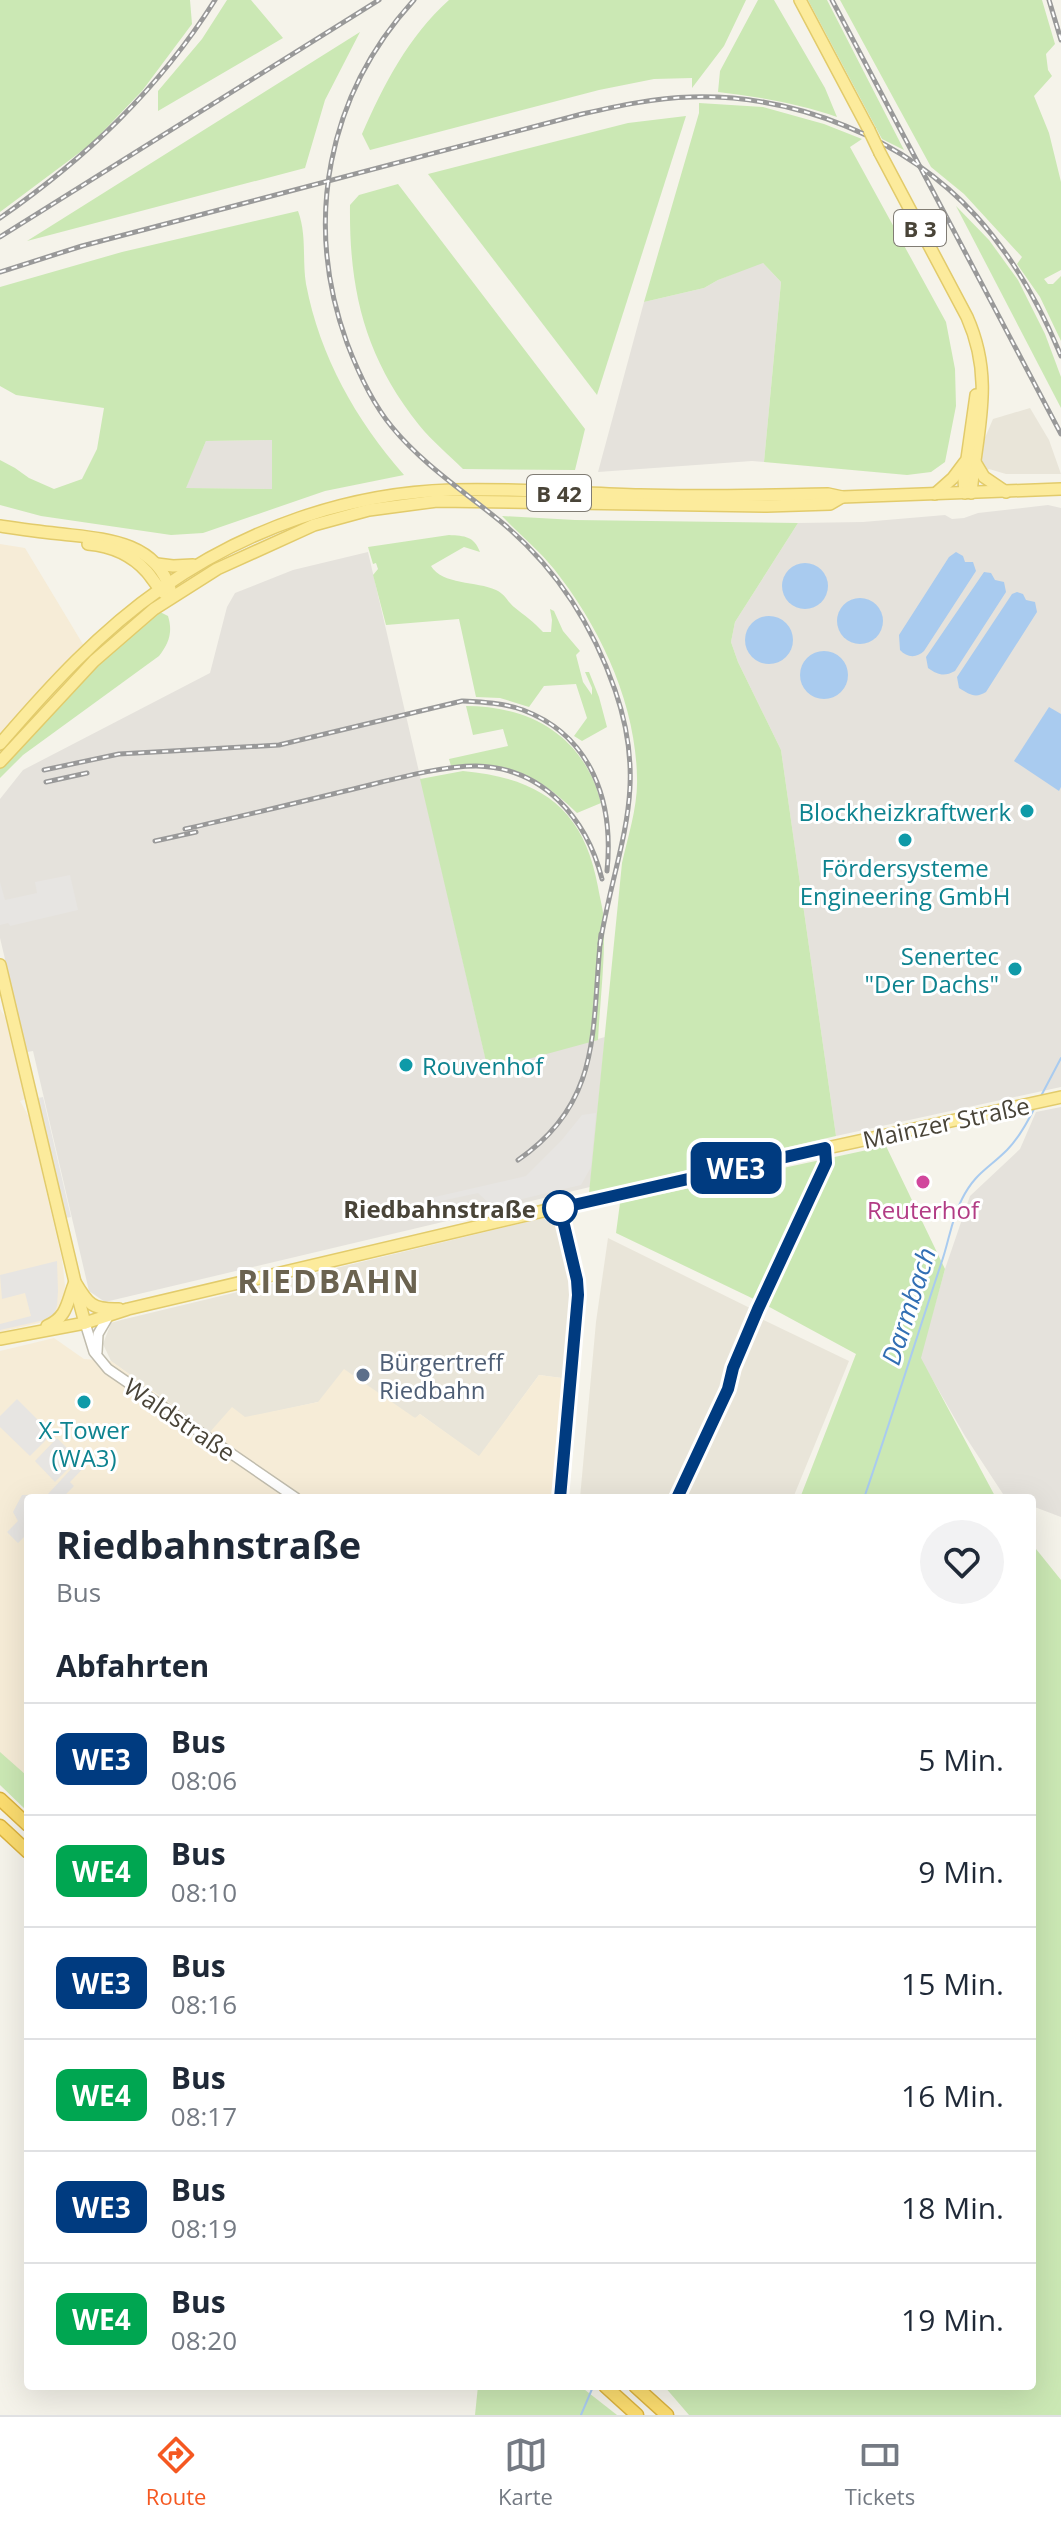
<!DOCTYPE html>
<html lang="de">
<head>
<meta charset="utf-8">
<style>
  body { margin:0; font-family:"Open Sans",sans-serif; background:#f2f2f3; color:#1f2937; height:100vh; display:flex; flex-direction:column; font-size:30px; white-space:nowrap }
  * { box-sizing:border-box; margin:0 }
  p { font-size:26px; color:#747a83 }
  .icon { flex:none; width:44px; height:44px; fill:none; stroke:currentColor; stroke-width:2; stroke-linecap:round; stroke-linejoin:round }
  .map { position:relative; flex:1; overflow:hidden }
  .drawer { position:absolute; left:24px; top:1494px; width:1012px; height:896px; display:flex; flex-direction:column; background:#fff; border-radius:8px; box-shadow:0 8px 32px #0002 }
  .drawer>* { flex:none }
  .badge { padding:0 16px; border-radius:12px; font-size:28px; line-height:52px }
  .map>.badge { position:absolute; translate:-50% -50%; box-shadow:0 0 0 4px #fff }
  h2 { padding:0 32px; font-size:30px; line-height:72px }
  .round { display:grid; place-items:center; flex:none; width:84px; height:84px; border-radius:42px; background:#f2f2f3 }
  .headline { display:flex; align-items:center; justify-content:space-between; height:136px; padding:0 32px }
  h1 { font-size:38px; font-weight:700; line-height:60px }
  ul { padding:0; list-style:none }
  li { display:flex; align-items:center; gap:24px; height:112px; padding:0 32px; border-top:2px solid #e0e1e3 }
  li div { flex:1 }
  li b { display:block; font-size:30px }
  li em { font-style:normal }
  li .badge { min-width:88px; font-weight:700; text-align:center }
  .tabs { display:flex; justify-content:space-around; align-items:center; height:112px; border-top:2px solid #e0e1e3; background:#fff; font-size:22px; color:#747a83 }
  .tabs a { display:grid; justify-items:center; gap:4px }
  .tabs .active { color:#f55821 }
  .map>svg:first-child { display:block }
</style>
</head>
<body>
<div class="map">
<svg width="1061" height="2415" viewBox="0 0 1061 2415">
  <rect width="100%" height="100%" fill="#f5f3ea"/>
  <g fill="#e9e5d9">
    <path d="M1030,408L1049,440L1061,474H1006L989,469L984,472L979,459L981,447L993,419Z"/>
    <path d="M556,1215L575,1287L569,1379L539,1375L479,1457L420,1414L416,1418L318,1402L245,1418L210,1432L111,1361L103,1344L111,1323L121,1320Z"/>
    <path d="M608,1238L754,1310L753,1315L849,1361L793,1498H580L596,1322Z"/>
  </g>
  <g fill="#f6ecd7">
    <path d="M0,544L25,548L84,646L0,735Z"/>
    <path d="M0,1009L5,1017L25,1099L20,1101L29,1117L62,1259L65,1286L62,1308L47,1321L0,1332Z"/>
    <path d="M54,1338L84,1359L111,1361L210,1432L232,1407L245,1417L318,1402L344,1369L415,1418L420,1414L479,1456L539,1375L569,1379L557,1498H28V1788L0,1763V1351Z"/>
  </g>
  <g fill="#e5e2dc">
    <path d="M762,262L781,282L764,462L752,461L598,472L644,302L704,288L718,280Z"/>
    <path d="M272,440V489L185,488L206,441Z"/>
    <path d="M1048,505L1061,508V1087L836,1136L781,750L738,662L731,642L735,622L798,523L863,522L945,515L952,519L964,518L978,513Z"/>
    <path d="M368,552L488,1069L605,1037L590,1187L105,1302L89,1291L33,1051L27,1052L0,938V799L23,770L210,673L227,607L235,593L293,570Z"/>
    <path d="M1061,1107V1517L1032,1506V1498H1013L1003,1494L965,1436L920,1358L945,1269L970,1196L1020,1149L1036,1112Z"/>
  </g>
  <g fill="#cbe8b4" fill-rule="evenodd">
    <path d="M0,0H190L192,24L142,91L91,144L0,212Z"/>
    <path d="M227,0H251L283,38L158,111V91L202,39Z"/>
    <path d="M449,0H746L724,46L692,88V78L654,79L599,90L370,150L362,134C384,84 408,37 449,0Z"/>
    <path d="M758,0H774L825,88L837,117C797,103 759,97 718,92L720,71Z"/>
    <path d="M808,0H827L904,150L882,139Z"/>
    <path d="M840,0H1042L1055,44L1046,54L1048,70L1052,76L1034,96L1049,133L1061,182V270L1044,279L1048,284H1053L1061,276V341L1040,297L1017,264L1022,257L964,194L931,167Z"/>
    <path d="M360,32L325,100L305,168L27,241Z"/>
    <path d="M699,103L763,107L824,124L862,139L850,147L946,322L955,369L956,406L945,462L931,472L907,475L764,462L781,282L763,263L718,280L704,288L644,302L699,113Z"/>
    <path d="M686,116L597,395L428,174L628,123Z"/>
    <path d="M398,184L585,429L575,470L463,469C449,455 432,441 419,425C365,357 349,291 350,205L359,195Z"/>
    <path d="M956,206L989,240L1018,280L1045,334L1061,377V408Z"/>
    <path d="M298,211C307,235 302,259 306,284C320,357 356,420 404,475L325,491L203,533L171,535L41,516L0,505V460L15,468L29,478L54,489L82,479L97,449L104,408L16,395L0,386V287L122,252ZM272,440V489L186,488L206,441Z"/>
    <path d="M502,516L575,520L798,523L735,622L731,642L738,662L781,750L836,1136L589,1193L622,863C628,836 638,806 637,778C636,703 600,627 554,569C539,550 519,534 502,516Z"/>
    <path d="M449,535C465,536 474,536 480,552L464,547L431,566C442,585 477,581 496,590C505,594 507,601 514,607C524,615 534,622 543,632H551L552,620L550,609L554,611L563,631L580,651L576,655L583,682L592,695V688L585,672H589L599,697L607,727L582,741L574,736L587,718L576,684L544,686L529,707L500,698L476,697L459,619L386,625L373,575L378,569L376,563L373,564L368,547Z"/>
    <path d="M160,612L168,616C173,632 169,643 159,656L23,755L0,778V769L93,669Z"/>
    <path d="M466,706C531,706 584,736 601,803L577,813C539,776 505,758 451,766L449,759L508,746L503,729L473,735Z"/>
    <path d="M463,771C540,778 584,808 598,887C600,899 604,912 604,924C605,962 600,1002 598,1040L488,1070L420,779Z"/>
    <path d="M886,1146L945,1269L921,1358L996,1498H800L856,1354L760,1302L616,1233L620,1203Z"/>
    <path d="M1032,1544L1061,1580V2415H689L664,2386H1032Z"/>
    <path d="M0,1752L26,1775L28,1773V1809L26,1810L0,1785Z"/>
    <path d="M478,2386H580L617,2415H475Z"/>
  </g>
  <g fill="#e7e5e2">
    <path d="M70,875L78,910L10,926L8,923L0,925V882L5,900L37,893L35,882Z"/>
    <path d="M43,1097L71,1217L66,1218L38,1098Z"/>
    <path d="M596,1113L591,1167L581,1185L492,1206L478,1193L427,1204L426,1199L526,1176L561,1141L582,1115Z"/>
    <path d="M57,1261L58,1291L57,1306L53,1318L0,1330V1324L31,1316L25,1293L2,1299L0,1275Z"/>
    <path d="M17,1399L52,1434L30,1456L0,1427V1416Z"/>
    <path d="M57,1438L78,1459L55,1482L35,1461Z"/>
    <path d="M85,1454L91,1460L70,1482L74,1486L62,1498H28V1533L18,1543L7,1532L18,1521L13,1512L22,1495L48,1494Z"/>
  </g>
  <g fill="#a9cbef">
    <path d="M956,552L963,556L965,562H973L976,571L924,651C917,658 907,658 900,650L899,635L949,557Z"/>
    <circle cx="805" cy="586" r="23"/>
    <path d="M984,572L991,573L995,580L1004,582L1006,592L955,671C944,677 938,675 928,668L926,657Z"/>
    <path d="M1017,592L1023,594L1026,600L1035,602L1037,612L986,692C975,699 969,694 959,688L957,677L1012,594Z"/>
    <circle cx="860" cy="621" r="23"/>
    <circle cx="769" cy="640" r="24"/>
    <circle cx="824" cy="675" r="24"/>
    <path d="M1049,707L1061,714V787L1059,791L1014,761Z"/>
  </g>
  <g fill="none" stroke-linecap="round" stroke-linejoin="round">
    <g stroke="#a9cbef" stroke-width="2">
      <path d="M1041,1096L1061,1058"/>
      <path d="M864,1498C891,1420 915,1342 941,1264C949,1242 951,1220 962,1199C975,1173 988,1169 1007,1150C1018,1139 1027,1123 1034,1109"/>
      <path d="M581,2415L592,2389"/>
    </g>
    <g stroke="#c0bcad" stroke-width="12">
      <g id="minor">
        <path d="M85,1323L94,1352L108,1369L296,1498"/>
        <path d="M97,1352L98,1334L108,1317"/>
      </g>
    </g>
    <g stroke="#e2cb6b" stroke-width="14">
      <g id="major">
        <path d="M800,0L869,130"/>
        <path d="M880,153L967,317C995,380 977,429 971,493"/>
        <path d="M975,462L984,477L1006,492"/>
        <path d="M965,493L964,480L976,395"/>
        <path d="M935,494L953,478L965,462"/>
        <path d="M0,526C21,529 41,532 62,534C104,539 155,541 170,589"/>
        <path d="M88,544C111,546 131,554 147,572C153,579 157,587 164,593"/>
        <path d="M157,564L173,566L193,565"/>
        <path d="M0,744C49,687 100,631 162,588C246,529 348,493 451,490C514,488 577,493 640,495C702,497 765,495 828,494L842,497L1061,489"/>
        <path d="M0,762L94,661L154,609L217,569L314,525L369,510L437,501L767,506L830,504L842,497"/>
        <path d="M0,965L75,1282C88,1304 92,1310 119,1309"/>
        <path d="M76,1290L85,1323"/>
        <path d="M47,1326C68,1317 67,1301 75,1282"/>
        <path d="M0,1339L85,1323L128,1309L611,1195L1061,1097"/>
      </g>
    </g>
    <g stroke="#dbb23e" stroke-width="15">
      <g id="highway">
        <path d="M0,1799L28,1825"/>
        <path d="M0,1826L28,1852"/>
        <path d="M605,2386L637,2415"/>
        <path d="M635,2386L667,2415"/>
      </g>
    </g>
    <use href="#minor" stroke="#fff" stroke-width="9"/>
    <use href="#major" stroke="#fceb9c" stroke-width="11"/>
    <use href="#highway" stroke="#fbdc6f" stroke-width="12"/>
    <g stroke="#999" stroke-width="5">
      <g id="rail">
        <path d="M414,0C327,95 303,222 347,343C358,372 372,403 392,427C424,466 468,494 506,526C557,570 593,626 615,690C650,791 616,847 600,944"/>
        <path d="M832,0L1061,434"/>
        <path d="M1049,0L1061,40"/>
        <path d="M0,218C86,158 159,89 215,0"/>
        <path d="M0,237L379,0"/>
        <path d="M0,272L82,246L582,114C618,106 654,98 691,97C795,94 905,138 976,216C1013,257 1040,305 1061,356"/>
        <path d="M44,770L119,754L279,745L462,701C482,702 504,703 523,710C592,736 614,802 607,871"/>
        <path d="M46,782L87,773"/>
        <path d="M185,829C239,817 292,804 345,791C385,782 436,766 476,766C543,767 587,819 602,879"/>
        <path d="M155,841L196,832"/>
        <path d="M518,1160C604,1101 591,1027 601,934"/>
      </g>
    </g>
    <use href="#rail" stroke="#fff" stroke-width="2" stroke-dasharray="6" stroke-linecap="butt"/>
    <g stroke="#e2cb6b" stroke-width="14" stroke-linecap="butt">
      <path id="major-bridge" d="M869,130L880,153"/>
    </g>
    <use href="#major-bridge" stroke="#fceb9c" stroke-width="11"/>
  </g>
  <g fill="none" stroke-linecap="round" stroke-linejoin="round">
    <g stroke="#fff" stroke-width="18">
      <path id="line" d="M560,1498L578,1295L577,1280L560,1208L825,1148L826,1163L758,1309L733,1368L728,1389L677,1498"/>
    </g>
    <use href="#line" stroke="#003b80" stroke-width="12"/>
  </g>
  <g fill="#0f9aa8" stroke="#fff" stroke-width="3">
    <circle cx="1027" cy="811" r="8"/>
    <circle cx="905" cy="840" r="8"/>
    <circle cx="1015" cy="969" r="8"/>
    <circle cx="406" cy="1065" r="8"/>
    <circle cx="84" cy="1402" r="8"/>
  </g>
  <circle fill="#d1479c" stroke="#fff" stroke-width="3" cx="923" cy="1182" r="8"/>
  <circle fill="#fff" stroke="#003b80" stroke-width="4" cx="560" cy="1208" r="16"/>
  <circle fill="#5c6f8a" stroke="#fff" stroke-width="3" cx="363" cy="1375" r="8"/>
  <g text-anchor="middle" dominant-baseline="central" stroke-width="6" stroke-linejoin="round" paint-order="stroke">
    <g fill="#fff" stroke="#807c74" stroke-width="2">
      <rect x="894" y="210" width="52" height="36" rx="6"/>
      <rect x="527" y="475" width="64" height="36" rx="6"/>
    </g>
    <g font-size="22" font-weight="bold" fill="#494438">
      <text x="920" y="228">B 3</text>
      <text x="559" y="493">B 42</text>
    </g>
    <g font-size="24" fill="#0d838f" stroke="#fff" text-anchor="end">
      <text x="1011" y="811">Blockheizkraftwerk</text>
      <text x="905" y="867" text-anchor="middle">Fördersysteme<tspan x="905" dy="28">Engineering GmbH</tspan></text>
      <text x="999" y="955">Senertec<tspan x="999" dy="28">"Der Dachs"</tspan></text>
      <text x="422" y="1065" text-anchor="start">Rouvenhof</text>
      <text x="84" y="1429" text-anchor="middle">X-Tower<tspan x="84" dy="28">(WA3)</tspan></text>
    </g>
    <g font-size="24" fill="#494438" stroke="#fff">
      <text transform="translate(946 1122) rotate(-12)">Mainzer Straße</text>
      <text transform="translate(180 1419) rotate(34)">Waldstraße</text>
    </g>
    <g font-size="24" font-weight="bold" fill="#494438" stroke="#fff" text-anchor="end">
      <text x="536" y="1208">Riedbahnstraße</text>
    </g>
    <g font-size="24" fill="#b23c85" stroke="#fff">
      <text x="923" y="1209">Reuterhof</text>
    </g>
    <g font-size="24" fill="#4e5e75" stroke="#fff" text-anchor="start">
      <text x="379" y="1361">Bürgertreff<tspan x="379" dy="28">Riedbahn</tspan></text>
    </g>
    <g font-size="26" font-style="italic" fill="#326fb4" stroke="#fff">
      <text transform="translate(908 1306) rotate(-72)">Darmbach</text>
    </g>
    <g font-size="32" font-weight="bold" letter-spacing="2" fill="#6b6350" stroke="#fff">
      <text x="329" y="1280">RIEDBAHN</text>
    </g>
  </g>
</svg>
<b class="badge" style="left:736px;top:1168px;background:#003b80;color:#fff">WE3</b>
<section class="drawer">
<div class="headline"><div><h1>Riedbahnstraße</h1><p>Bus</p></div><a class="round"><svg class="icon" aria-label="heart" viewBox="0 0 24 24"><path d="M12 20l-8-8c-3-5 5-10 8-4 3-6 11-1 8 4z"/></svg></a></div>
<h2>Abfahrten</h2>
<ul>
<li><span class="badge" style="background:#003b80;color:#fff">WE3</span><div><b>Bus</b><p>08:06</p></div><em>5 Min.</em></li>
<li><span class="badge" style="background:#00a651;color:#fff">WE4</span><div><b>Bus</b><p>08:10</p></div><em>9 Min.</em></li>
<li><span class="badge" style="background:#003b80;color:#fff">WE3</span><div><b>Bus</b><p>08:16</p></div><em>15 Min.</em></li>
<li><span class="badge" style="background:#00a651;color:#fff">WE4</span><div><b>Bus</b><p>08:17</p></div><em>16 Min.</em></li>
<li><span class="badge" style="background:#003b80;color:#fff">WE3</span><div><b>Bus</b><p>08:19</p></div><em>18 Min.</em></li>
<li><span class="badge" style="background:#00a651;color:#fff">WE4</span><div><b>Bus</b><p>08:20</p></div><em>19 Min.</em></li>
</ul>
</section>
</div>
<nav class="tabs">
<a class="active"><svg class="icon" aria-label="directions" viewBox="0 0 24 24"><path d="M12 3l9 9-9 9-9-9zM9 14v-3h6M13 9l2 2-2 2"/></svg>Route</a>
<a><svg class="icon" aria-label="map" viewBox="0 0 24 24"><path d="M3 6l6-2 6 2 6-2v14l-6 2-6-2-6 2zM9 4v14M15 6v14"/></svg>Karte</a>
<a><svg class="icon" aria-label="tickets" viewBox="0 0 24 24"><path d="M3 7h18v10H3zM15 7v10"/></svg>Tickets</a>
</nav>
</body>
</html>
